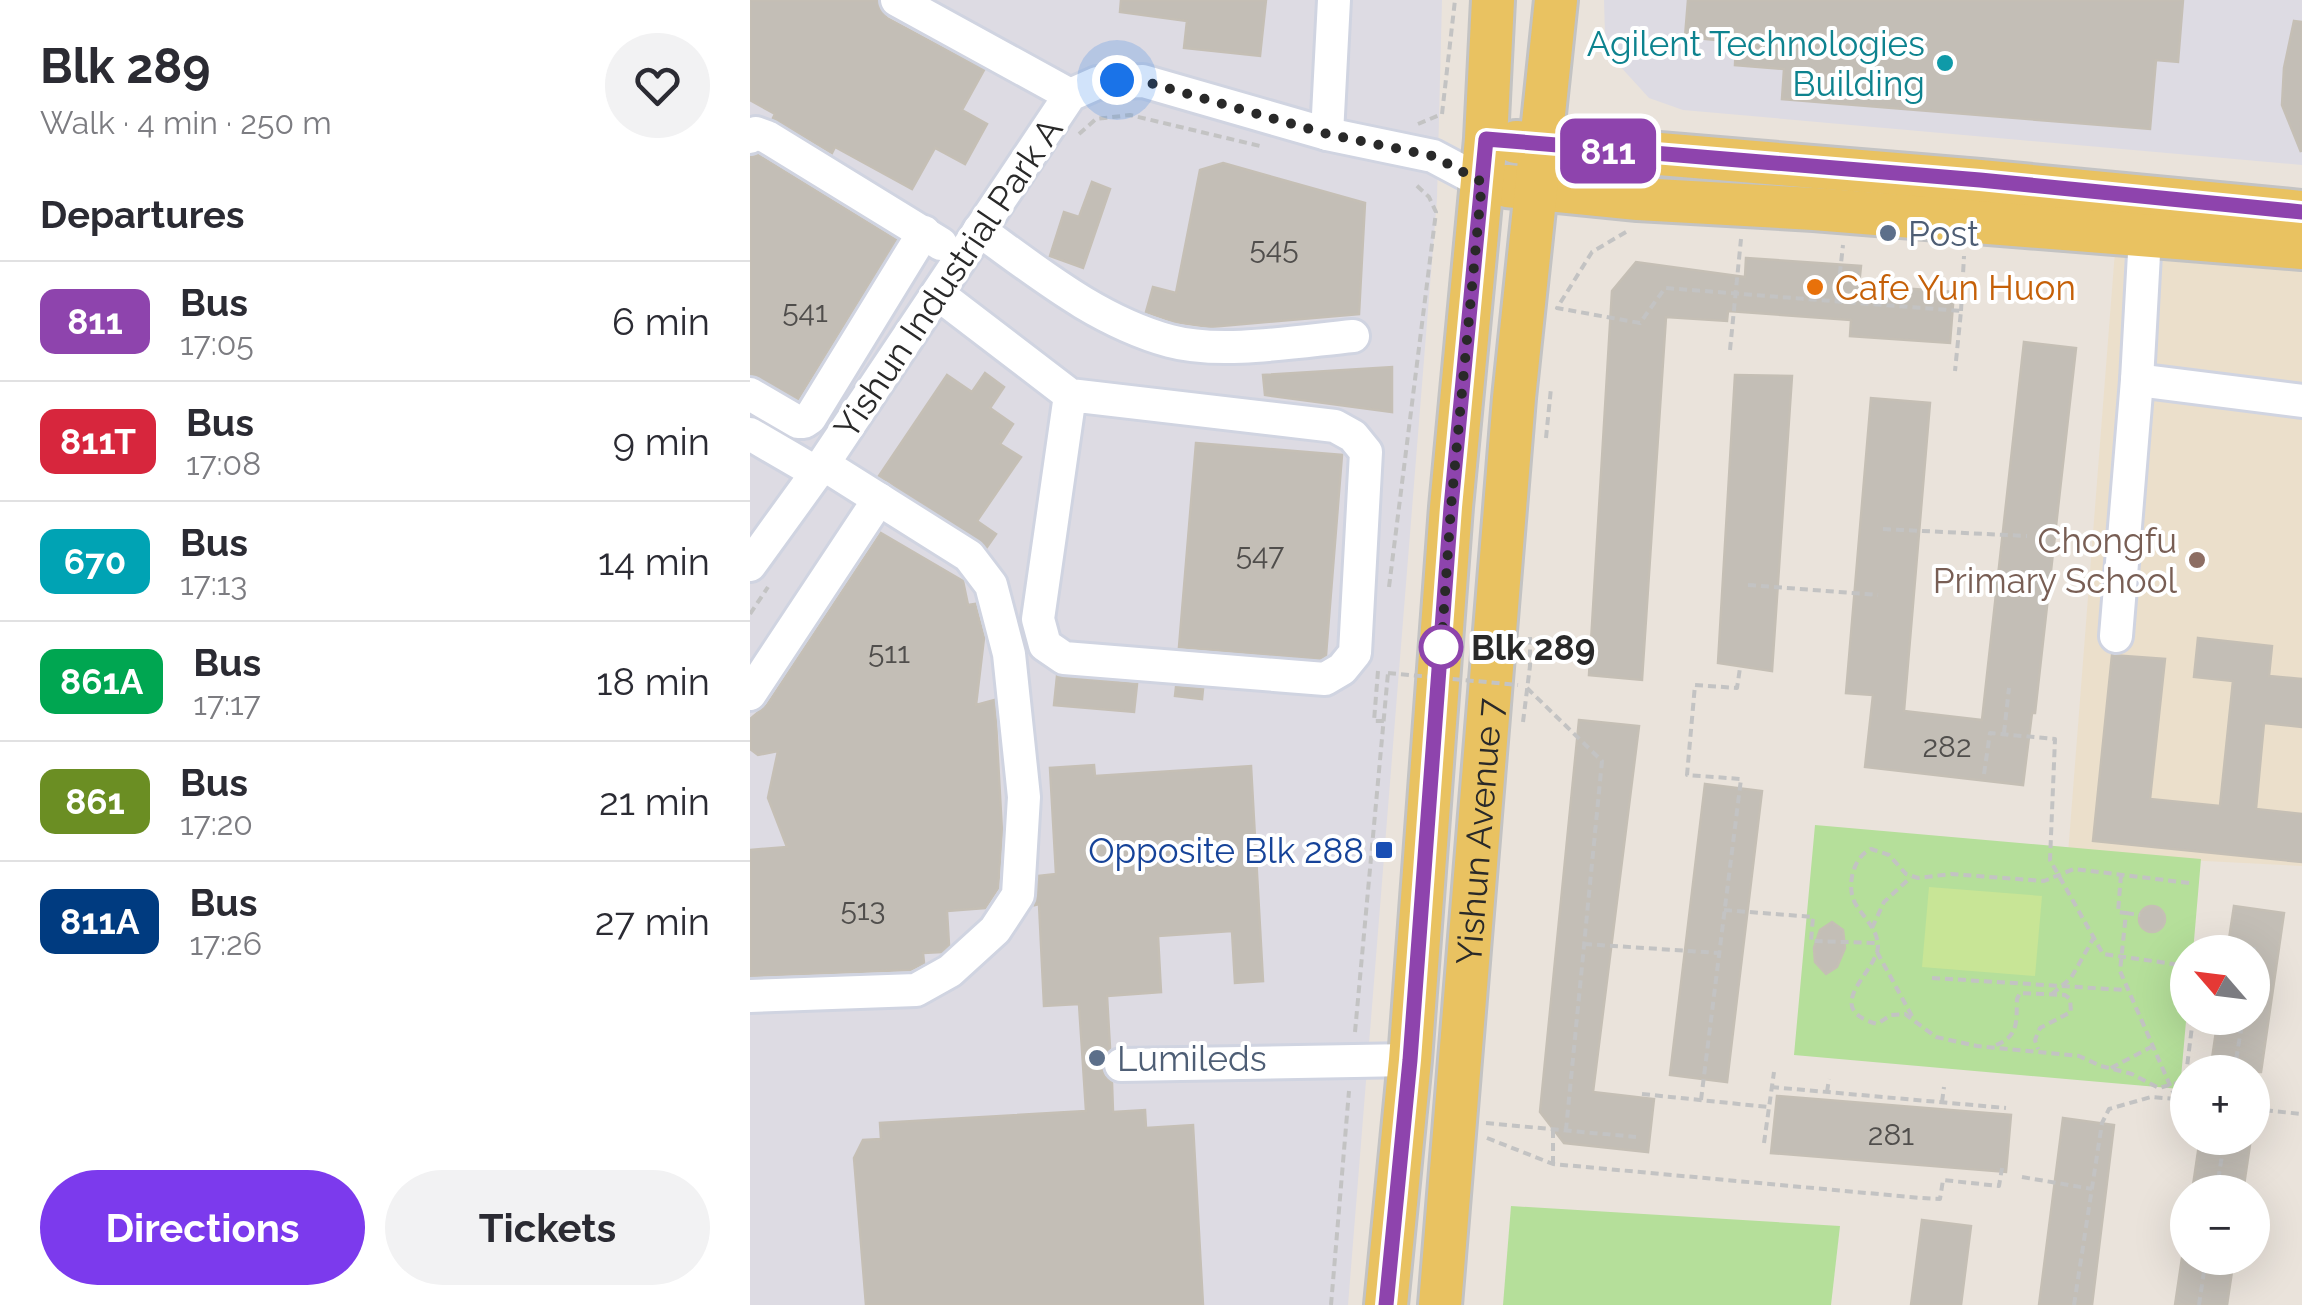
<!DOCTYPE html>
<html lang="en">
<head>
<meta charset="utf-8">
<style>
  body { margin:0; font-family:Raleway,sans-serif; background:#f2f2f3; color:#2b2b33; height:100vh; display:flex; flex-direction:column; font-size:38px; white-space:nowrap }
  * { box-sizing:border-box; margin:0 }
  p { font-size:32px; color:#7c7c81 }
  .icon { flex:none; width:55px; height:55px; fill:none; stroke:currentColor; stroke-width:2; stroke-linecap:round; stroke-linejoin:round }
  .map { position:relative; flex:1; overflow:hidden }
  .side { display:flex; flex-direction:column; background:#fff; width:750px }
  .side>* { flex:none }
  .badge { padding:0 20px; border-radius:15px; font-size:35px; line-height:65px }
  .needle { width:65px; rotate:298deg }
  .tools { position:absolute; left:1420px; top:935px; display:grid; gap:20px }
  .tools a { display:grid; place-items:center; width:100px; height:100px; border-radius:50%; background:#fff; box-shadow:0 10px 40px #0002; font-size:50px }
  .you { position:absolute; width:50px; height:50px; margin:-25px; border:8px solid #fff; border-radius:50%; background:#1a73e8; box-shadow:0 0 0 15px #1a73e833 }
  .map>.badge { position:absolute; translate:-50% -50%; box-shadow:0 0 0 5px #fff }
  h2 { padding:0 40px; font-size:38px; line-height:90px }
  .round { display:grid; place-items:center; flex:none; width:105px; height:105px; border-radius:52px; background:#f2f2f3 }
  .overview { display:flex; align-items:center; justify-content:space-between; height:170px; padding:0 40px }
  h1 { font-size:48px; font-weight:700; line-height:75px }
  .primary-button { display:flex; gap:20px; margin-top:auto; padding:20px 40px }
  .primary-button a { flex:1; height:115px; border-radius:60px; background:#7c3aed; color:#fff; font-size:40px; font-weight:700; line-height:115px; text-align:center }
  .primary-button a+a { background:#f2f2f3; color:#2b2b33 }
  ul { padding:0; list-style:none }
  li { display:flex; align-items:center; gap:30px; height:120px; padding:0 40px; border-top:2px solid #e1e1e2 }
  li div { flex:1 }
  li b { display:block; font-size:38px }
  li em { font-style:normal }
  li .badge { min-width:110px; font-weight:700; text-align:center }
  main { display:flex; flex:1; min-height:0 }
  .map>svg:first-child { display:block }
</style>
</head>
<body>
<main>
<section class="side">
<div class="overview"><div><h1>Blk 289</h1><p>Walk · 4 min · 250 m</p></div><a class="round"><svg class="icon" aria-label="heart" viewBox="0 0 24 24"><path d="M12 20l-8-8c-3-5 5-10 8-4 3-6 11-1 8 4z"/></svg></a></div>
<h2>Departures</h2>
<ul>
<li><span class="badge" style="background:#8e44ad;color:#fff">811</span><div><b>Bus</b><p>17:05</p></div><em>6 min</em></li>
<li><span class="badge" style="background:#d7263d;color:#fff">811T</span><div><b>Bus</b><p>17:08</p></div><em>9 min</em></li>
<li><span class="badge" style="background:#00a3b4;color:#fff">670</span><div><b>Bus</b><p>17:13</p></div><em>14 min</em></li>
<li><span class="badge" style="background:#00a651;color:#fff">861A</span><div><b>Bus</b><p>17:17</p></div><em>18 min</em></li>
<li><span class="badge" style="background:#6b8e23;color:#fff">861</span><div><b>Bus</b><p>17:20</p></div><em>21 min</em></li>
<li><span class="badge" style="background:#003b80;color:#fff">811A</span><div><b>Bus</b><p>17:26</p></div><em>27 min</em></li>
</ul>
<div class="primary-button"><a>Directions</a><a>Tickets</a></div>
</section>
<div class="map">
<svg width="1552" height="1305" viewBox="0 0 1552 1305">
  <rect width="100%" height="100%" fill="#eae3db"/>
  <g fill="#dddbe3">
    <path d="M0,0H692L687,198L598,1305H0Z"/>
    <path d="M854,0H1552V165L933,110L899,98L868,64L855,35Z"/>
  </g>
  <path fill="#ebdfcb" d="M1365,251L1552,266V866L1318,854Z"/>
  <g fill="#b5df9a">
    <path d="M1065,825L1451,859L1443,952H1438L1437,1010L1430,1089L1044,1055Z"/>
    <path d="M761,1206L1090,1226L1081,1305H753Z"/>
  </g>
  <path fill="#c8e596" d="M1179,887L1292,896L1285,976L1172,967Z"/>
  <g fill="#c3beb6" stroke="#c5bfb5" stroke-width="2.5">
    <path d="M0,0H127L130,9L137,18L234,70L212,110L237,124L215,164L185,148L162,189L85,147L82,153L23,118L25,114L0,100Z"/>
    <path d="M371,0H516L510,56L434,48L437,21L370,12Z"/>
    <path d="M938,0H1433L1428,62L1406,60L1400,129L1032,99L1034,69L985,65L986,42L935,37Z"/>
    <path d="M1544,21L1552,22L1551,152L1532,105L1534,68Z"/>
    <path d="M8,155L146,240L48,399L0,374V157Z"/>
    <path d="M473,163L615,203L609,314L460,327L425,322L396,312L403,287L426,293L450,170Z"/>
    <path d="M342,182L360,189L333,268L300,256L314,212L329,217Z"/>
    <path d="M996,258L1111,266L1109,285L1204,292L1200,343L1100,336L1101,320L978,311L977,321L916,317L892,680L839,675L862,291L886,262L995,277Z"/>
    <path d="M1274,342L1326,348L1285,713H1282L1273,785L1115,767L1123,695L1096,693L1121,398L1180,403L1154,711L1232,720Z"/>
    <path d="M642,367V412L515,395L513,375Z"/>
    <path d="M235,373L254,387L240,408L263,424L250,444L271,457L227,521L246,534L237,547L129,476L197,375L222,392Z"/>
    <path d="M985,375L1042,376L1022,671L968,663Z"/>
    <path d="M446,443L592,455L576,655L570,659L429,647Z"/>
    <path d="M131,533L213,581L218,605L225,604L234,638L226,705L244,700L246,722L252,832L248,888L235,908L197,911L199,945L192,952L173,953L174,963L160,970L0,976V850L37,847L18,798L28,751L8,755L0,749V719L17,705Z"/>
    <path d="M1448,638L1522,646L1519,676L1552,679V727L1514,723L1506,809L1552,814V862L1343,841L1362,655L1415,659L1400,799L1470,806L1483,681L1444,677Z"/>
    <path d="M307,676L387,684L384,712L304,705Z"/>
    <path d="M426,687L453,689L452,699L425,696Z"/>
    <path d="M829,720L889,726L843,1092L904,1099L898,1152L814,1143L790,1112Z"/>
    <path d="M344,765L345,776L501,766L513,981L485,983L482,931L408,936L411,992L357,996L360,1048L353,1056L351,1066L354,1076L362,1083L363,1112L395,1110L396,1128L443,1125L453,1305H116L104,1158L113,1140L131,1139L130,1123L336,1111L329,1004L294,1006L289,904L285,905L289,876L306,874L300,768Z"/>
    <path d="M955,784L1012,791L977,1082L920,1075Z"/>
    <circle cx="1402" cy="919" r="13"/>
    <path d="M1484,906L1534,913L1511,1072H1460L1468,1018H1502V952H1477Z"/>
    <path d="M1082,922L1093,930L1095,948L1087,967L1076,974L1065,962L1064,948L1070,930Z"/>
    <path d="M1027,1096L1261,1115L1256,1172L1021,1153Z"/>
    <path d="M1313,1118L1364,1125L1342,1305H1289Z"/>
    <path d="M1450,1138H1501L1493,1192H1442Z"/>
    <path d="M1172,1220L1221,1226L1211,1305H1161Z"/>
    <path d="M1432,1258H1484L1477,1305H1425Z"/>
  </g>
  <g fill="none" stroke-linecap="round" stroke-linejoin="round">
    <g stroke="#d0d4e1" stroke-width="38">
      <g id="minor">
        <path d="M147,0L320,95"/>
        <path d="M577,134L584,0"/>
        <path d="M0,137L6,133L17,137L191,244"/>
        <path d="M229,230C289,273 347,321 420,341C471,355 550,341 603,336"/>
        <path d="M188,294L320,395L585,426L603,436L616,452L605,653L592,669L575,679L314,658L295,645L288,619L320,395"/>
        <path d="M1387,380L1552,401"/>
        <path d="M0,394L48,422H54L60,418L174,232"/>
        <path d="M0,434L67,473"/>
        <path d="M0,565L73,464L320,95L347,83L393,81L577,134L683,156L732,182"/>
        <path d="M1366,636L1387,380L1395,236"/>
        <path d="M0,694L129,499"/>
        <path d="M0,996L166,990L200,971L245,930L268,895L274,797L259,654L241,585L219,556L73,464"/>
        <path d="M371,1065L660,1060"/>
      </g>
    </g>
    <g stroke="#c3c3c3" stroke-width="48">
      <g id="major">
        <path d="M766,142L1230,181L1552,212"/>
        <path d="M757,186L888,199L1064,209L1552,248"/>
        <path d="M636,1305L660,1060L701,507L736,139L743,0"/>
        <path id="s1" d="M690,1305L764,398L806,0"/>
      </g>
    </g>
    <g stroke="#c3c3c3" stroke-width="4" stroke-dasharray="8 5" stroke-linecap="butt">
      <path d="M668,124L692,114L705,0"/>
      <path d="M329,134L346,119L380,115L514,147"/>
      <path d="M876,232L842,252L807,308L890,323L915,288L1211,311L1205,371"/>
      <path d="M1087,300L1093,245"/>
      <path d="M1211,311L1214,256"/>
      <path d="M980,350L991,239"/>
      <path d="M796,438L801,388"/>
      <path d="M1133,529L1277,536"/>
      <path d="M998,585L1128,595"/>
      <path d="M639,587L686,212L679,197L664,183"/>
      <path d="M0,614L18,587"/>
      <path d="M628,671L624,721H634"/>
      <path d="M777,688L852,761L816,1130"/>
      <path d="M773,722L780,666V637"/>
      <path d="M1254,733L1259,688"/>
      <path d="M1234,774L1240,733L1305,739L1300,860L1353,954L1438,966"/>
      <path d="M1371,875L1368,912L1376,913L1370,971L1426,1099"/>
      <path d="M1439,883L1324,869L1294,881L1201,874L1168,878L1156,874L1139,855L1121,849C1103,857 1096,886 1105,903C1113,917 1126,927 1128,944C1130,971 1068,1007 1127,1024L1141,1015L1155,1014L1186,1037L1227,1046L1329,1056L1351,1066L1382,1074L1409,1088L1427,1083L1436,1075L1443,1018"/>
      <path d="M974,910L1063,917L1061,941L1128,943"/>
      <path d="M1376,913L1390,915"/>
      <path d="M1122,928L1134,902L1161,877"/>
      <path d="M834,944L969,953"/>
      <path d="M1127,952L1163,1018"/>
      <path d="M1502,955L1504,947"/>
      <path d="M1182,978L1376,990"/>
      <path d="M1302,994L1321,978L1343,939"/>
      <path d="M605,1032L638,673"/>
      <path d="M1246,1045C1270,1036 1266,1019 1267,999L1270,993L1315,995L1320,999L1321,1012L1290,1028L1285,1040L1288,1049"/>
      <path d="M1361,1068L1401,1047"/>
      <path d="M1484,1072L1493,1018"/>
      <path d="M1021,1087L1256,1108"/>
      <path d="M1077,1092L1079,1079"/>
      <path d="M892,1094L1018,1107"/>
      <path d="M951,1100L991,779L937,775L945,685L987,688L990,668"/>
      <path d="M1192,1102L1194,1087"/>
      <path d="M1502,1109L1552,1114"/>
      <path d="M736,1123L886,1137"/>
      <path d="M737,1138L803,1164L1171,1198L1190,1199L1193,1180L1249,1186L1252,1168"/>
      <path d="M1014,1143L1024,1072"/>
      <path d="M803,1164V1129"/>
      <path d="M1272,1177L1342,1189"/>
      <path d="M1466,1192L1475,1138"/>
      <path d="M581,1305L599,1091"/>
      <path d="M1324,1305L1352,1123L1359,1109L1401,1097L1426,1099L1438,1122"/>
      <path d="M1449,1305L1456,1258"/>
    </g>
    <use href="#minor" stroke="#fff" stroke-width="32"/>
    <use href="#major" stroke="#e9c261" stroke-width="42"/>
    <path stroke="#c3c3c3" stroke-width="4" stroke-dasharray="8 5" stroke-linecap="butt" d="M638,673L768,685"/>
  </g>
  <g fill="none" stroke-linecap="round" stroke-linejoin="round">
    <g stroke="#fff" stroke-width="22">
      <path id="line" d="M636,1305L660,1060L701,507L736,139L1230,180L1552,212"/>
    </g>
    <use href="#line" stroke="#8e44ad" stroke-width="15"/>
    <path stroke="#292929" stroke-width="10" stroke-dasharray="0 18" d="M367,80L393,81L577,134L683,156L732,182L701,507L690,666L691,647"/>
  </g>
  <circle fill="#0f9aa8" stroke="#fff" stroke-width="4" cx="1195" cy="63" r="10"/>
  <g fill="#5c6f8a" stroke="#fff" stroke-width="4">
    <circle cx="1138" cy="233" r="10"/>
    <circle cx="347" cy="1058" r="10"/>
  </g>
  <circle fill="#e8710a" stroke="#fff" stroke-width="4" cx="1065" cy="287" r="10"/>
  <circle fill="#8d6e63" stroke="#fff" stroke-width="4" cx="1447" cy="560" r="10"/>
  <circle fill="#fff" stroke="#8e44ad" stroke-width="5" cx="691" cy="647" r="20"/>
  <rect fill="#1a4fb4" stroke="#fff" stroke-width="4" x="624" y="840" width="20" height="20" rx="5"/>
  <g text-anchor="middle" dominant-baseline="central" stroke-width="8" stroke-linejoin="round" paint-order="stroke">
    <g font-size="30" fill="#504e4c">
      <text x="524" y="248">545</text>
      <text x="55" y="311">541</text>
      <text x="510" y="554">547</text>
      <text x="139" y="652">511</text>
      <text x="1197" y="746">282</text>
      <text x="113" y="909">513</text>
      <text x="1141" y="1134">281</text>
    </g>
    <g font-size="35" fill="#0d838f" stroke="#fff" text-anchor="end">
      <text x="1175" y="43">Agilent Technologies<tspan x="1175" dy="40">Building</tspan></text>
    </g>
    <g font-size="35" fill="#4e5e75" stroke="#fff" text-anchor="start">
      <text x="1158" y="233">Post</text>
      <text x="367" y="1058">Lumileds</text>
    </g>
    <g font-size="35" fill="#292929" stroke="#fff">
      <text transform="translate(198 278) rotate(-56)">Yishun Industrial Park A</text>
      <text stroke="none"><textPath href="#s1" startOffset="475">Yishun Avenue 7</textPath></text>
    </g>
    <g font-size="35" fill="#c56008" stroke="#fff" text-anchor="start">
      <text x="1085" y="287">Cafe Yun Huon</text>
    </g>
    <g font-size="35" fill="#785e54" stroke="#fff" text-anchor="end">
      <text x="1427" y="540">Chongfu<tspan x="1427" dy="40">Primary School</tspan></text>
    </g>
    <g font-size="35" font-weight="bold" fill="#292929" stroke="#fff" text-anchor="start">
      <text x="721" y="647">Blk 289</text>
    </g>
    <g font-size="35" fill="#164399" stroke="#fff" text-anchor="end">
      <text x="614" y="850">Opposite Blk 288</text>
    </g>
  </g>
</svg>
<div class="tools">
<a><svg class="needle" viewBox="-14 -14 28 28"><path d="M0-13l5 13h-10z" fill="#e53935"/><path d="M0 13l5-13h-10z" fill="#7c7c81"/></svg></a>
<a>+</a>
<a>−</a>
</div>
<div class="you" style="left:367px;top:80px"></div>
<b class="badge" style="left:858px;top:151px;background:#8e44ad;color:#fff">811</b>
</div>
</main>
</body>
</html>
